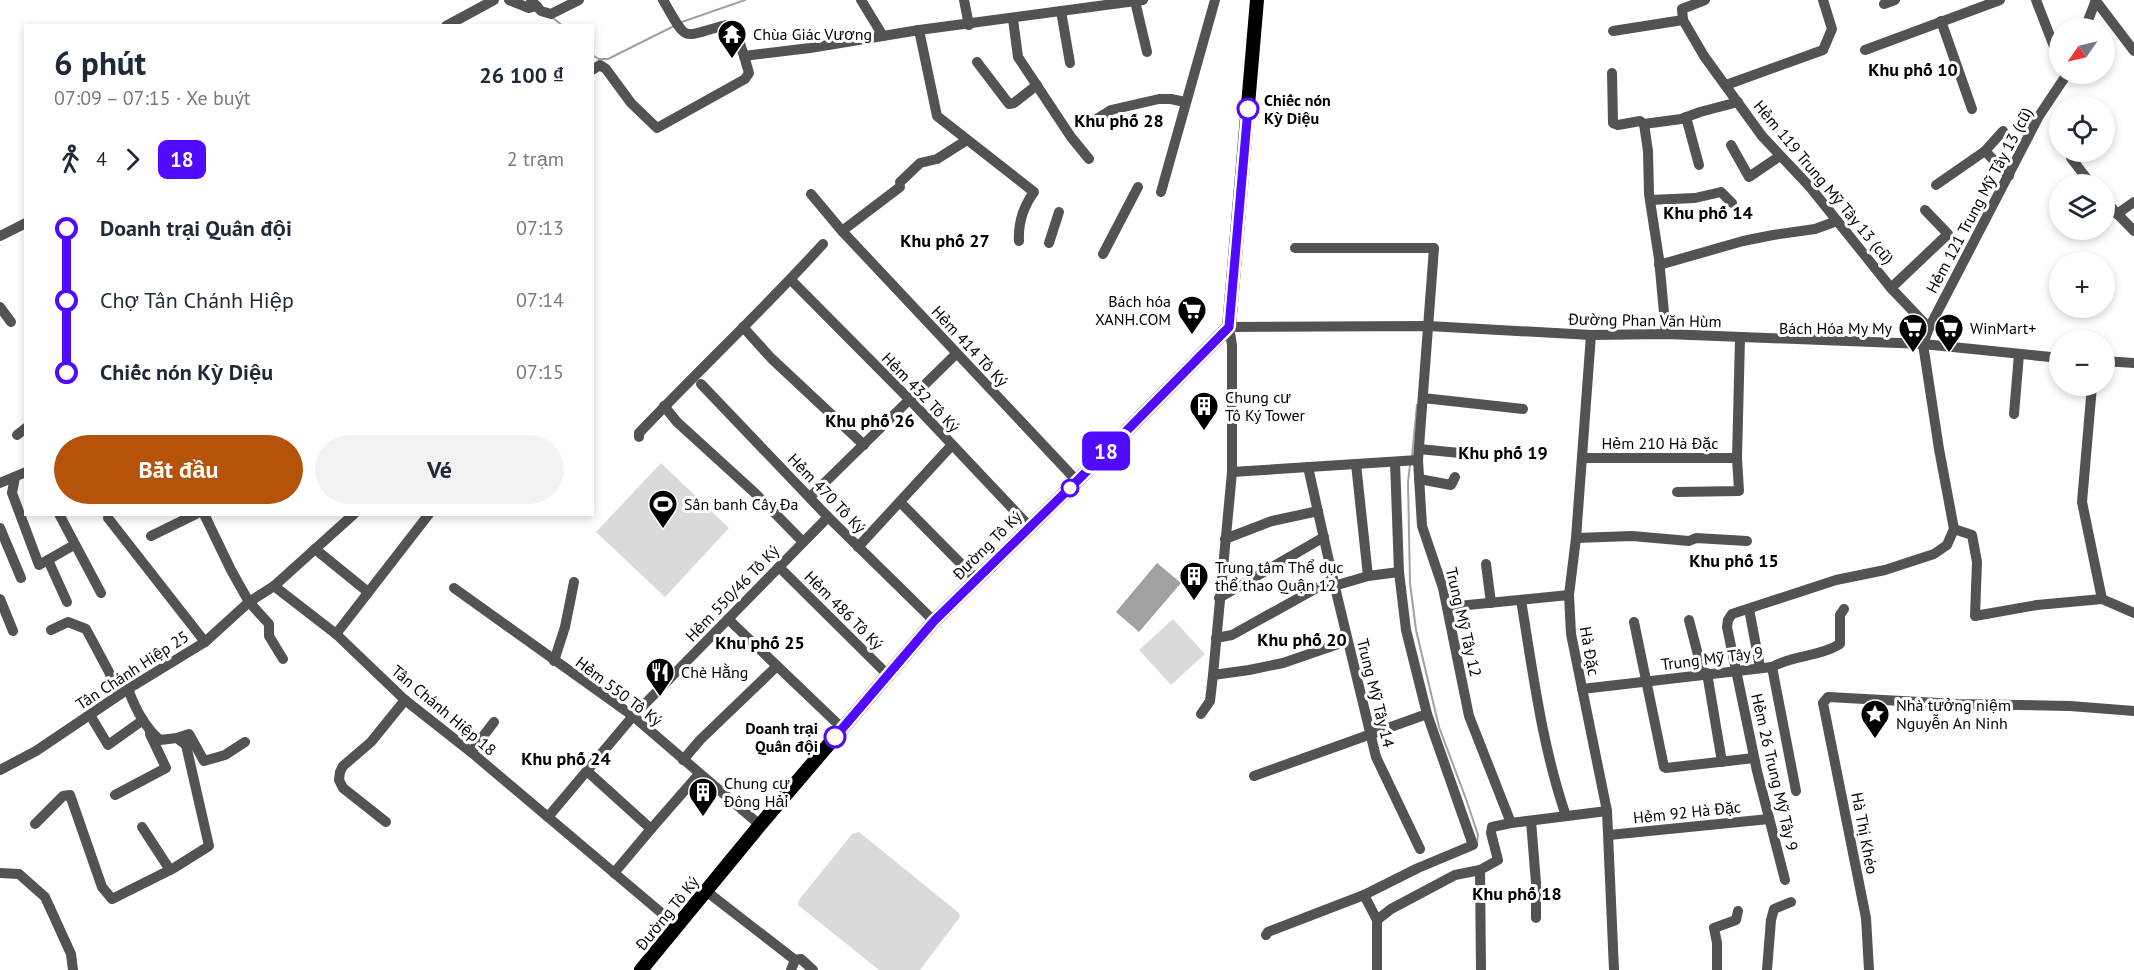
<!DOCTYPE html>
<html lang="vi">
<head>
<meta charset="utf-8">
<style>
  body { margin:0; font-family:"PT Sans",sans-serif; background:#f2f2f3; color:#1f2937; height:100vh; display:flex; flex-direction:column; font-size:22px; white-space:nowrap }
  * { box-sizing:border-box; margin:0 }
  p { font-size:20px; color:#747a83 }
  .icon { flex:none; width:33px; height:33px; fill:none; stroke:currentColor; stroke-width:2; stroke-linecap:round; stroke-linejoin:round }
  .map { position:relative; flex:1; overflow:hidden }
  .panel { position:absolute; left:24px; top:24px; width:570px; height:492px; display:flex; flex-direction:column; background:#fff; border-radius:0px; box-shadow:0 3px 9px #0003 }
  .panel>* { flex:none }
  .badge { padding:0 12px; border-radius:9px; font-size:21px; line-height:39px }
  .needle { width:39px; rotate:236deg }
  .fabs { position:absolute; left:2049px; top:18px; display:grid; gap:12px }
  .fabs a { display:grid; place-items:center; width:66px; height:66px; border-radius:50%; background:#fff; box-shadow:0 3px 9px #0003; font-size:30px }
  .map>.badge { position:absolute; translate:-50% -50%; box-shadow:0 0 0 3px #fff }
  .legs { display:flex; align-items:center; gap:9px; height:66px; padding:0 30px; font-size:20px }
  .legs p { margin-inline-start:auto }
  .headline { display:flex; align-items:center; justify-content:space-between; height:102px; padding:0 30px }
  h1 { font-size:33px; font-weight:800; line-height:45px }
  .primary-button { display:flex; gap:12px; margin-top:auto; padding:12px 30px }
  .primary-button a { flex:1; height:69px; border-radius:36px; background:#b45309; color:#fff; font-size:24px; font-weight:800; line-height:69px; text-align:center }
  .primary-button a+a { background:#f2f2f3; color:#1f2937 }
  ul { padding:0 30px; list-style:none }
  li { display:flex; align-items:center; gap:21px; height:72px; font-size:22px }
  li i { display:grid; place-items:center; width:9px; height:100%; margin:0 8px; background:currentColor }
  li i::after { content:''; width:15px; height:15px; margin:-8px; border:4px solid; border-radius:50%; background:#fff }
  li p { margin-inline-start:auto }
  li:first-child i { background:linear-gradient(#0000 50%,currentColor 0) }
  li:last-child i { background:linear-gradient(currentColor 50%,#0000 0) }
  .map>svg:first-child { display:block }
</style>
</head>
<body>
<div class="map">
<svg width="2134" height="970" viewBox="0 0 2134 970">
  <rect width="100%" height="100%" fill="#fff"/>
  <g fill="#dadada">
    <path d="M661,463L729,528L665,597L596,532Z"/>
    <path d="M1173,619L1205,654L1171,685L1139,650Z"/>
    <path d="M859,832L959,913L960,917L920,970H879L798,905L799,900L852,834Z"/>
  </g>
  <path fill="#a1a1a1" d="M1157,563L1181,583L1139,632L1116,612Z"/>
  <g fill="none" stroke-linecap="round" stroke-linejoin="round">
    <g stroke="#a1a1a1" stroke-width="2">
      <path d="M553,18L563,26"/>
      <path d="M679,23L745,0"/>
      <path d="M592,55L599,59H608L674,26"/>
      <path d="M1412,456L1417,405"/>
      <path d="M1410,465L1408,482L1410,583L1416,630L1439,727L1466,799L1478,835L1477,842"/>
    </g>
    <g stroke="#535353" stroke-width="10">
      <path d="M509,0L529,8L537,6"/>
      <path d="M531,0L541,11L551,14L579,0"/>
      <path d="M663,0C689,44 679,37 726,25C738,29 740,45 744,56L810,48L919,30L1143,0"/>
      <path d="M861,0L883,36"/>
      <path d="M964,0L969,25"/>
      <path d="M1705,0L1682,9L1683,20L1704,56L1762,136L1810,187L1891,288L1929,328"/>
      <path d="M2036,0L2060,62"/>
      <path d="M1135,1L1147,52"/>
      <path d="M2096,1L2134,51"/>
      <path d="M1884,4L1895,0"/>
      <path d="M1061,11L1070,63"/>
      <path d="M1013,19L1018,57L1071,137L1089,159"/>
      <path d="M1941,21L1972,109"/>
      <path d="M446,26L494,0"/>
      <path d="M2085,28L2096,0"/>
      <path d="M919,30L937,116L1034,192C1023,207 1018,222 1019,241"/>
      <path d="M1613,31L1683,20"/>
      <path d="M1865,50L2000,0"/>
      <path d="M977,62L1009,104L1014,103L1037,85"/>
      <path d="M592,70L600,65L606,69L631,103L657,128L745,79L749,73L744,56"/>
      <path d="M1612,73L1613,123L1618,125L1640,121L1644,124L1681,119L1700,112L1738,102"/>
      <path d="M1726,85L1823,50L1832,29L1823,0"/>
      <path d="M1686,117L1699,165"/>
      <path d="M1095,120L1111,110L1159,99H1171L1185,102"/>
      <path d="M1644,124L1648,151L1649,194L1659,259L1666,334"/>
      <path d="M1731,145L1749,177L1780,156"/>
      <path d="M1985,151L2003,131"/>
      <path d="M2071,158L2091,184"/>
      <path d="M900,182L920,163L937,159L967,140"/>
      <path d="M1936,185L1985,151L2009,176"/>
      <path d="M1161,192L1215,0"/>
      <path d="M811,194L842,231L1077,481"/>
      <path d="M1650,200L1695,198L1721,192L1732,203"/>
      <path d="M2104,200L2134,231"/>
      <path d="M2117,214L2134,202"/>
      <path d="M842,231L900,187"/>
      <path d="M0,236L26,223"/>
      <path d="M1049,243L1059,212"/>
      <path d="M1295,248H1434L1418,460L1422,526L1443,588L1469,716L1511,823L1607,811"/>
      <path d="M1103,254L1138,187"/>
      <path d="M1659,265L1743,241L1773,235L1815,229L1837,221"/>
      <path d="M791,280L910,400L1029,526"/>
      <path d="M1891,288L1948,234L1925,210"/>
      <path d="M0,307L11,322"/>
      <path d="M743,327L771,358L864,445"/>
      <path d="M1591,335L1576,538L1569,595L1571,634L1607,811L1614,970"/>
      <path d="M2104,361L2134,363"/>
      <path d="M701,384L828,517L934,621"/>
      <path d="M2092,386L2082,502L2102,599L2134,613"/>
      <path d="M1423,398L1523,409"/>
      <path d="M664,406L677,422L756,494L803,542"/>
      <path d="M2014,414L2019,354"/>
      <path d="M17,435L26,428"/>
      <path d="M639,437V433C700,369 764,309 823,244"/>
      <path d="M1419,449L1470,454"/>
      <path d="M1583,458H1737"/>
      <path d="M1395,462L1399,572"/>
      <path d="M1308,467L1333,579L1376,757L1420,849"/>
      <path d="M1232,472L1418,460"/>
      <path d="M15,477L12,493L39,565L74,545"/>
      <path d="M1419,479L1451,485L1455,477"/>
      <path d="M0,483L26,472"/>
      <path d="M1677,492L1739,491L1737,458L1740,338"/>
      <path d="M810,497L956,354"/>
      <path d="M900,502L976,579"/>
      <path d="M59,514L101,593"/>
      <path d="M204,514L231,570L249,602L269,624V636L283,659"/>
      <path d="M108,518L205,642"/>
      <path d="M0,528L21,578"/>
      <path d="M1954,529L1939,449L1923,344L1929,328L2039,116L2067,74"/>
      <path d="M1954,529L1972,535L1977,562L1975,616L2037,605L2102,599"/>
      <path d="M151,536L196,514"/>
      <path d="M1576,538L1632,536L1689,541L1696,538L1747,541"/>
      <path d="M1225,539L1272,521L1318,511"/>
      <path d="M858,547L952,445"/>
      <path d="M315,549L368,592"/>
      <path d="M48,560L67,602"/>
      <path d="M1486,564L1491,603"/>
      <path d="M779,567L888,675"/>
      <path d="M274,586L336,634L405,700L471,752L677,926"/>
      <path d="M1334,586L1368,576L1356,464"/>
      <path d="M454,588L633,716L760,825"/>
      <path d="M1219,598L1324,537"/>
      <path d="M0,599L13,631"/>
      <path d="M1521,600C1533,673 1542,746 1566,816"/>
      <path d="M1448,607L1569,595"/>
      <path d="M1749,609L1760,667"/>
      <path d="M728,619L842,728"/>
      <path d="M1689,620L1703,674"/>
      <path d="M1634,622L1664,767L1666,768L1754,758"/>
      <path d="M51,630L68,622L86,629L109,672L118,695"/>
      <path d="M336,634L429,514"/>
      <path d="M1216,638L1232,635L1333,579"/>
      <path d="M554,661L565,627L574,582"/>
      <path d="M1772,667L1796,791"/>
      <path d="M1707,673L1722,762"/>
      <path d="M1213,675L1249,670L1283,663L1347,641"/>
      <path d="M1582,689L1772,667C1793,655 1819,657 1840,644V615L1844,609"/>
      <path d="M1201,714L1210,701L1213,675L1232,472V345L1229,327L1428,326L1591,335L1666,334L1923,344L2060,358"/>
      <path d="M90,715L108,745L143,720"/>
      <path d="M177,738L189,734L204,761L225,755L245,742"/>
      <path d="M471,752L494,722"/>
      <path d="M683,760L700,740L776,667"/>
      <path d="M0,770L36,751L128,689L205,642L249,602L274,586L354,514"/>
      <path d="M588,772L651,829L614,873"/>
      <path d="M1254,776L1427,714"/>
      <path d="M115,795L166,768L150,734"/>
      <path d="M548,817L633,716L828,517"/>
      <path d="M1531,821L1536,883V918"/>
      <path d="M386,822L343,788L339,780L340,772L343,766L371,742L405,700"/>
      <path d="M35,824L63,796L70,795L102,887L112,899L174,868L209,846L186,745L177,738L160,740C144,727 135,708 128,689"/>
      <path d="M142,827L170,870"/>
      <path d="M651,829L699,774"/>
      <path d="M1609,835L1769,819"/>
      <path d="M1480,870L1481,970"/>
      <path d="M0,873L19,874L45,897L71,954L73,970"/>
      <path d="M1785,880L1757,771L1727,627L1728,620L1732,614L1836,580L1885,570L1934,554L1947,545L1954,529"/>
      <path d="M706,891L795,960L791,970"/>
      <path d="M1364,895L1377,920V970"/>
      <path d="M1377,920L1391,909L1455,875L1480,870L1498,860L1491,833L1492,827L1511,823"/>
      <path d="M1266,935L1268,932L1364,895L1418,868L1473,845L1427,714L1406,630L1399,572L1368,576"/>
      <path d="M795,960L801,959L813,970"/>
      <path d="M1717,970V943L1714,928L1736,920L1738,911"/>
      <path d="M1767,970L1771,920L1774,909L1791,902"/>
      <path d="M1869,970L1866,918L1823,703L1828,697L1957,704L2070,706L2134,711"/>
    </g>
    <path stroke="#000" stroke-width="14" d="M641,970L760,825L934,621L1077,481L1229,327L1257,0"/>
  </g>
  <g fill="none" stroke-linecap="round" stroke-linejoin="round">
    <g stroke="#fff" stroke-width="14">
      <path id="line-1" d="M835,737L934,621L1077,481L1229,327L1248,109"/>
    </g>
    <use href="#line-1" stroke="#4f0aff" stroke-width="9"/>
  </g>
  <defs>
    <g id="temple-pin" transform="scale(1.5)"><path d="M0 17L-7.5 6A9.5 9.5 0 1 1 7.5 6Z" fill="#000" stroke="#fff"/><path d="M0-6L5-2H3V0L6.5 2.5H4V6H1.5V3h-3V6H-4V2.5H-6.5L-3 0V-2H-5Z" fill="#fff"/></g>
    <g id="supermarket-pin" transform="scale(1.5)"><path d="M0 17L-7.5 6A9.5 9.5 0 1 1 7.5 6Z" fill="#000" stroke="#fff"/><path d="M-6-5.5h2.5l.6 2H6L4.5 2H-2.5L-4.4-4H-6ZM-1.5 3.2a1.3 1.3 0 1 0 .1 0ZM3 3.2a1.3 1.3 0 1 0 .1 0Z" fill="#fff"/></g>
    <g id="building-pin" transform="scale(1.5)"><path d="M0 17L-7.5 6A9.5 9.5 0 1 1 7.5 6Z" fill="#000" stroke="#fff"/><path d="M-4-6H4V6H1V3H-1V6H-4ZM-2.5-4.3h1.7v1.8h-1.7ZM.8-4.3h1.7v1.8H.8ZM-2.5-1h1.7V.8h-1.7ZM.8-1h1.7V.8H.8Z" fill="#fff"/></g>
    <g id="stadium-pin" transform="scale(1.5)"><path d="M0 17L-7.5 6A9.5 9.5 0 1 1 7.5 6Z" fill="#000" stroke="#fff"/><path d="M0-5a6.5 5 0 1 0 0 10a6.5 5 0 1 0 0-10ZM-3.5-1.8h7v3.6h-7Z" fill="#fff"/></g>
    <g id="restaurant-pin" transform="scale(1.5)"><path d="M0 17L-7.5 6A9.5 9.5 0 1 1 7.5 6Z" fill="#000" stroke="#fff"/><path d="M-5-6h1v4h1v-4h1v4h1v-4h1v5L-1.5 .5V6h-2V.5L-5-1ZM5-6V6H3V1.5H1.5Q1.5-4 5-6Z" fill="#fff"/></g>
    <g id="sight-pin" transform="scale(1.5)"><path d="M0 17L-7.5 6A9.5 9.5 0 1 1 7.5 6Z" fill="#000" stroke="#fff"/><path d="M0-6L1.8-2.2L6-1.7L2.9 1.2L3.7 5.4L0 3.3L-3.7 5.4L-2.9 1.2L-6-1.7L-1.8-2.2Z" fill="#fff"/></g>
  </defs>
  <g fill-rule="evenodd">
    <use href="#temple-pin" x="732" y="34"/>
    <use href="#supermarket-pin" x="1192" y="310"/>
    <use href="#supermarket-pin" x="1913" y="328"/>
    <use href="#supermarket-pin" x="1949" y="328"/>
    <use href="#building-pin" x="1204" y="406"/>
    <use href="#stadium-pin" x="663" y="504"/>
    <use href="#building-pin" x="1194" y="576"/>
    <use href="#restaurant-pin" x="660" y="672"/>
    <use href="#sight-pin" x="1875" y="714"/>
    <use href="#building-pin" x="703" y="792"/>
  </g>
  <g fill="#fff" stroke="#4f0aff" stroke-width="3">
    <circle cx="1248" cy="109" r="10"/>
    <circle cx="1070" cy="488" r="8"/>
    <circle cx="835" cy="737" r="10"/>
  </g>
  <g text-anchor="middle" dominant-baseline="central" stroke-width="6" stroke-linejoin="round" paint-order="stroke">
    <g font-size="16" fill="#000" stroke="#fff" text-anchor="start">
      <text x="753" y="34">Chùa Giác Vương</text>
      <text x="1171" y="301" text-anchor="end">Bách hóa<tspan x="1171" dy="18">XANH.COM</tspan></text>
      <text x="1892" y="328" text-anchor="end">Bách Hóa My My</text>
      <text x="1970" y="328">WinMart+</text>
      <text x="1225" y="397">Chung cư<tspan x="1225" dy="18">Tô Ký Tower</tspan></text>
      <text x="684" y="504">Sân banh Cây Đa</text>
      <text x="1215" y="567">Trung tâm Thể dục<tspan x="1215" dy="18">thể thao Quận 12</tspan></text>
      <text x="681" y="672">Chè Hằng</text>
      <text x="1896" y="705">Nhà tưởng niệm<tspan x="1896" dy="18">Nguyễn An Ninh</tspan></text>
      <text x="724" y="783">Chung cư<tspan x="724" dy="18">Đông Hải</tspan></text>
    </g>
    <g font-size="16" font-weight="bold" fill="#000" stroke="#fff" text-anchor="start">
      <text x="1264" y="100">Chiếc nón<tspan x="1264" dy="18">Kỳ Diệu</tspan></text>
      <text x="818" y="728" text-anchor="end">Doanh trại<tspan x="818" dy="18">Quân đội</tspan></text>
    </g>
    <g font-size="16" fill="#000" stroke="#fff">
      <text transform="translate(1824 182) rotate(50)">Hẻm 119 Trung Mỹ Tây 13 (cũ)</text>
      <text transform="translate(1979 200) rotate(-62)">Hẻm 121 Trung Mỹ Tây 13 (cũ)</text>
      <text transform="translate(1645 320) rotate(1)">Đường Phan Văn Hùm</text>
      <text transform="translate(970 346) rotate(47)">Hẻm 414 Tô Ký</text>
      <text transform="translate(921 392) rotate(46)">Hẻm 432 Tô Ký</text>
      <text x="1660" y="443">Hẻm 210 Hà Đặc</text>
      <text transform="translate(827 493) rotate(46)">Hẻm 470 Tô Ký</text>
      <text transform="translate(987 545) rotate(-45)">Đường Tô Ký</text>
      <text transform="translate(732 593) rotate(-46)">Hẻm 550/46 Tô Ký</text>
      <text transform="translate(844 610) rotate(45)">Hẻm 486 Tô Ký</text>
      <text transform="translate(1464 622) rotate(77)">Trung Mỹ Tây 12</text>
      <text transform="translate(1590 651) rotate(80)">Hà Đặc</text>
      <text transform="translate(1712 658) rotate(-7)">Trung Mỹ Tây 9</text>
      <text transform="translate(132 670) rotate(-33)">Tân Chánh Hiệp 25</text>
      <text transform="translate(619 691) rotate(37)">Hẻm 550 Tô Ký</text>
      <text transform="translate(1376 693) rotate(76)">Trung Mỹ Tây 14</text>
      <text transform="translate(444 710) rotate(40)">Tân Chánh Hiệp 18</text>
      <text transform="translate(1775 772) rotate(77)">Hẻm 26 Trung Mỹ Tây 9</text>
      <text transform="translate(1687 812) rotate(-6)">Hẻm 92 Hà Đặc</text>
      <text transform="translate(1865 833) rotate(79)">Hà Thị Khéo</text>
      <text transform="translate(667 913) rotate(-51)">Đường Tô Ký</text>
    </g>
    <g font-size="18" font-weight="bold" fill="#000" stroke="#fff">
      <text x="1913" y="69">Khu phố 10</text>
      <text x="1119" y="120">Khu phố 28</text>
      <text x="1708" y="212">Khu phố 14</text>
      <text x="945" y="240">Khu phố 27</text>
      <text x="870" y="420">Khu phố 26</text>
      <text x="1503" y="452">Khu phố 19</text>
      <text x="1734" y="560">Khu phố 15</text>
      <text x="1302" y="639">Khu phố 20</text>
      <text x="760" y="642">Khu phố 25</text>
      <text x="566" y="758">Khu phố 24</text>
      <text x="1517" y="893">Khu phố 18</text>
    </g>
  </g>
</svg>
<div class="fabs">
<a><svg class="needle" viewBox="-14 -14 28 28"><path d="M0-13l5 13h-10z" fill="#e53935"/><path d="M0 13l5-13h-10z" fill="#747a83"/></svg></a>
<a><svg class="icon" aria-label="locate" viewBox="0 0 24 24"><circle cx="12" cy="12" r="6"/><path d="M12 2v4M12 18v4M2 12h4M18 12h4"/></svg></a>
<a><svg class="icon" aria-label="layers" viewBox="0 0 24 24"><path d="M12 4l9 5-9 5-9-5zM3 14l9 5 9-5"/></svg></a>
<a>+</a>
<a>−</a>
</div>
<b class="badge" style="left:1106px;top:451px;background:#4f0aff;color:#fff">18</b>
<section class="panel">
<div class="headline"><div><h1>6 phút</h1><p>07:09 – 07:15 · Xe buýt</p></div><b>26 100 ₫</b></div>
<div class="legs"><svg class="icon" aria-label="walk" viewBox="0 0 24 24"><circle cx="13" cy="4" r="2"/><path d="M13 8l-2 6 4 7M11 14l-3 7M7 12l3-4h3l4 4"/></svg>4<svg class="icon" aria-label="forward" viewBox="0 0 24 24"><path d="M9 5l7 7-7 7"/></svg><b class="badge" style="background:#4f0aff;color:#fff">18</b><p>2 trạm</p></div>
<ul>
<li><i style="color:#4f0aff"></i><b>Doanh trại Quân đội</b><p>07:13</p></li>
<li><i style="color:#4f0aff"></i><span>Chợ Tân Chánh Hiệp</span><p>07:14</p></li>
<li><i style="color:#4f0aff"></i><b>Chiếc nón Kỳ Diệu</b><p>07:15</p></li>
</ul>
<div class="primary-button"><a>Bắt đầu</a><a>Vé</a></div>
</section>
</div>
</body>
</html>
